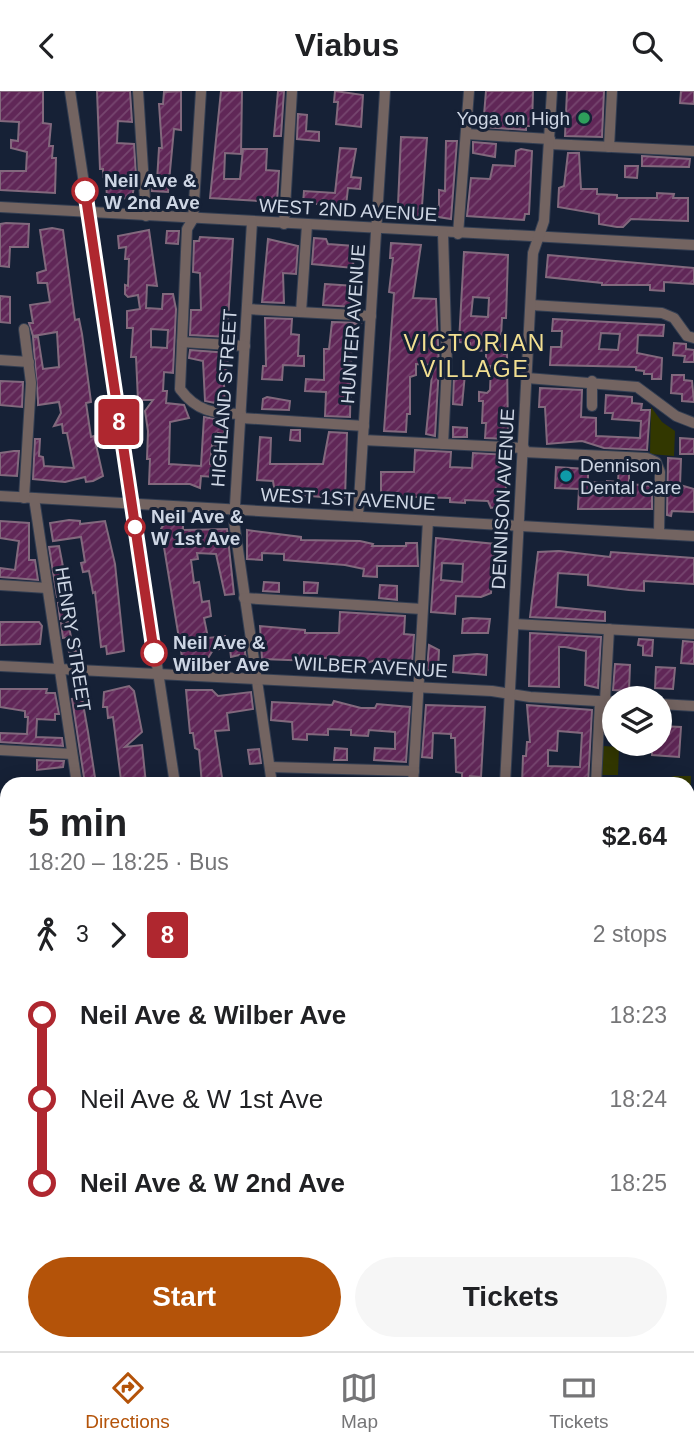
<!DOCTYPE html>
<html lang="en">
<head>
<meta charset="utf-8">
<style>
  body { margin:0; font-family:Helvetica,sans-serif; background:#f6f6f6; color:#202124; height:100vh; display:flex; flex-direction:column; font-size:26px; white-space:nowrap }
  * { box-sizing:border-box; margin:0 }
  p { font-size:23px; color:#757577 }
  .icon { flex:none; width:38px; height:38px; fill:none; stroke:currentColor; stroke-width:2; stroke-linecap:round; stroke-linejoin:round }
  .map { position:relative; flex:1; overflow:hidden }
  .details { position:absolute; left:0px; top:686px; width:695px; height:574px; display:flex; flex-direction:column; background:#fff; border-radius:21px 21px 0 0; box-shadow:0 4px 18px #0003 }
  .details>* { flex:none }
  .badge { padding:0 14px; border-radius:5px; font-size:24px; line-height:46px }
  .tools { position:absolute; left:602px; top:595px; display:grid; gap:14px }
  .tools a { display:grid; place-items:center; width:70px; height:70px; border-radius:50%; background:#fff; box-shadow:0 4px 18px #0003; font-size:35px }
  .map>.badge { position:absolute; translate:-50% -50%; box-shadow:0 0 0 4px #fff }
  .legs { display:flex; align-items:center; gap:10px; height:77px; padding:0 28px; font-size:23px }
  .legs p { margin-inline-start:auto }
  .summary { display:flex; align-items:center; justify-content:space-between; height:119px; padding:0 28px }
  h1 { font-size:38px; font-weight:800; line-height:52px }
  .action { display:flex; gap:14px; margin-top:auto; padding:14px 28px }
  .action a { flex:1; height:80px; border-radius:42px; background:#b45309; color:#fff; font-size:28px; font-weight:800; line-height:80px; text-align:center }
  .action a+a { background:#f6f6f6; color:#202124 }
  ul { padding:0 28px; list-style:none }
  li { display:flex; align-items:center; gap:24px; height:84px; font-size:26px }
  li i { display:grid; place-items:center; width:10px; height:100%; margin:0 9px; background:currentColor }
  li i::after { content:''; width:18px; height:18px; margin:-9px; border:5px solid; border-radius:50%; background:#fff }
  li p { margin-inline-start:auto }
  li:first-child i { background:linear-gradient(#0000 50%,currentColor 0) }
  li:last-child i { background:linear-gradient(currentColor 50%,#0000 0) }
  header { display:flex; justify-content:space-between; align-items:center; height:91px; padding:0 28px; background:#fff; font-size:32px; font-weight:800 }
  .tab-bar { display:flex; justify-content:space-around; align-items:center; height:98px; border-top:2px solid #e0e0e0; background:#fff; font-size:19px; color:#757577 }
  .tab-bar a { display:grid; justify-items:center; gap:4px }
  .tab-bar .selected { color:#b45309 }
  .map>svg:first-child { display:block }
</style>
</head>
<body>
<header><svg class="icon" aria-label="back" viewBox="0 0 24 24"><path d="M15 5l-7 7 7 7"/></svg>Viabus<svg class="icon" aria-label="search" viewBox="0 0 24 24"><circle cx="10" cy="10" r="6"/><path d="M15 15l6 6"/></svg></header>
<div class="map">
<svg width="694" height="1260" viewBox="0 0 694 1260">
  <defs>
    <pattern id="building-hatch" width="6" height="6" patternUnits="userSpaceOnUse" patternTransform="scale(1.75)"><rect width="6" height="6" fill="#602757"/><path d="M-1 1l2-2M0 6l6-6M5 7l2-2" fill="none" stroke="#76466f"/></pattern>
  </defs>
  <rect width="100%" height="100%" fill="#162136"/>
  <g fill="#323700">
    <path d="M651,316L662,331L675,340L674,365L650,363Z"/>
    <path d="M603,655L619,656L618,684H601Z"/>
    <path d="M675,685H691L690,707L688,693H662L663,688Z"/>
    <path d="M688,954L694,955V1260H480V1253H688Z"/>
    <path d="M0,1184L7,1197V1233L0,1237Z"/>
  </g>
  <g fill="url(#building-hatch)" stroke="#82697d" stroke-width="2" fill-rule="evenodd">
    <path d="M0,0H43V32L51,33L49,55H53L52,67H56L55,102L0,99V80H26L27,61L11,57V49L18,50L19,31L0,30Z"/>
    <path d="M97,0H130L132,31L118,30L117,52L134,53L136,84L132,107L107,108L106,87L103,86V78H100Z"/>
    <path d="M181,0V39L174,38L168,101L152,100L153,90H157L159,57H162L159,13H163L164,1Z"/>
    <path d="M221,0H242L241,63L225,62L224,88H240L243,58H267L266,79L279,80L277,111L210,107Z"/>
    <path d="M278,0H284L281,45H274Z"/>
    <path d="M335,0L363,4L361,36L336,33L338,11H334Z"/>
    <path d="M486,0H533L532,35H526V39L483,36Z"/>
    <path d="M567,0H604L602,46L565,45Z"/>
    <path d="M681,0H694V13L680,12Z"/>
    <path d="M298,23L307,24L306,40L319,41V50L297,48Z"/>
    <path d="M401,46L427,47L422,115H439V99L445,100L446,50H457L451,128L419,123V126L391,125V113L398,114Z"/>
    <path d="M473,51L496,53L495,66L473,62Z"/>
    <path d="M340,57L356,58L351,86L361,87L360,98L348,97L346,115L303,112L304,100L335,102Z"/>
    <path d="M521,58L532,60L529,123H525L524,129L467,125L471,87L490,88L493,74L515,75L516,60Z"/>
    <path d="M568,62H579L581,98H597V103L617,104V107H657V102L674,103L673,107H688V130L631,128L623,136H617L599,133V123L558,116L559,97L564,95Z"/>
    <path d="M642,65L690,68L689,76L642,75Z"/>
    <path d="M625,75H638L637,87L625,86Z"/>
    <path d="M6,132L29,133L28,156H10L9,176L0,175V133Z"/>
    <path d="M52,137L63,139L75,229L79,228L82,243L91,311L86,312L91,346L94,345L103,385L93,390L86,391L85,386L65,391L33,388L35,348H40L39,365L43,366L44,375L74,377L67,342H63L62,333L54,335L61,322L59,311L38,314V310L33,246H38L43,278L59,276L57,241L33,245L29,232H33L30,214L50,211L47,192H38L37,182L46,179L40,139Z"/>
    <path d="M149,139L157,195L147,194L146,217L162,218L163,203H173L176,218L173,282L164,281L163,300H167L166,312L184,314L189,327L170,331L169,373L201,375L204,326L225,330L224,343L218,342V355L212,354L210,373L216,374L215,386L201,385L200,397L190,393H149L150,368H147L148,340L145,320L153,309H138L136,266H131L133,237H127V220L140,218L138,204L128,206L125,203V194L128,195L129,168H125L126,156L119,157L118,145ZM151,238L168,239L167,257L151,256Z"/>
    <path d="M167,140H179L178,153L166,152Z"/>
    <path d="M200,146L233,148L227,246L190,244L191,219H201L200,182L193,181L194,150H199Z"/>
    <path d="M314,147L326,148L328,153L354,155L353,177L312,173Z"/>
    <path d="M268,148L298,155L296,183L283,182L284,212L262,211Z"/>
    <path d="M391,152L421,154L413,207L436,208L439,275L435,345L426,343L433,274L416,273V284L410,286V323H407L406,341L384,340L394,202L389,201L393,167H390Z"/>
    <path d="M464,161L508,164L506,227H502L501,246H505L504,263H507L508,348L485,347L486,332H482L483,310H479V301L487,302L490,299L491,275H486V260L470,259V252L459,251ZM473,206L489,207L488,226L471,225Z"/>
    <path d="M548,164L694,177V193L664,191V200L650,199V194H602V192L546,186Z"/>
    <path d="M325,193L355,195L353,216L323,214Z"/>
    <path d="M0,205L10,206V232L0,231Z"/>
    <path d="M265,227L292,228L291,243L299,244L298,265H304V275L283,274L282,289L262,288L263,275H266Z"/>
    <path d="M553,228L664,234L663,245L638,244L637,262L662,267L661,288H652V283H644V280L636,279V276L550,274L551,256H561L562,240H552ZM601,242L620,243L618,259L599,258Z"/>
    <path d="M332,231L362,232L352,234L350,326L325,325L326,301L305,300L306,288L324,289V258H329Z"/>
    <path d="M674,252L686,253V258L694,259V271H684L685,265L673,264Z"/>
    <path d="M190,259L229,262L224,293L225,314L205,310L203,270L189,267Z"/>
    <path d="M454,283H465L462,314L453,313Z"/>
    <path d="M672,284H684V289L692,290L694,311L682,310V303L671,302Z"/>
    <path d="M0,290L23,291L22,316L0,314Z"/>
    <path d="M540,297L582,299L581,326L596,327V345L640,347L641,330L612,328L613,322H605L606,304L632,306V312L642,313L641,319H650L647,359L604,357L582,350L547,353L545,316H539Z"/>
    <path d="M267,306L290,310L289,319L262,318L263,308Z"/>
    <path d="M453,336L467,337V346H453Z"/>
    <path d="M291,339H300V350L290,349Z"/>
    <path d="M329,341L347,342L345,408L275,402L273,390L257,389L260,346L271,347L270,373H323Z"/>
    <path d="M680,347L694,348V363H680Z"/>
    <path d="M415,359L451,361L450,376L472,377L473,362L509,364L504,415L491,417L488,410L465,409V412L450,411V407L381,405V381H414Z"/>
    <path d="M14,360H19L17,385L0,384V362Z"/>
    <path d="M668,367L681,368L680,394L694,398V421L672,420L671,425L667,424Z"/>
    <path d="M619,374H629V393L652,395V418H578L579,398L555,397L556,376L588,378V391L607,392V390L618,391Z"/>
    <path d="M69,429L80,430V433L105,430L115,473L124,560L107,563L106,555L101,556L95,501L93,502L89,480L83,481L81,472L85,471L81,446L53,450L50,432Z"/>
    <path d="M0,430L29,432V469H35L38,489L0,486V477L15,479L19,450L0,447Z"/>
    <path d="M165,431L183,433V439L227,438L234,503L225,504L216,463L197,462L198,468L191,469L194,492L199,491L202,511L209,510L211,525L204,527L208,547L225,545L227,557L213,559L208,567L186,569L182,566L161,438Z"/>
    <path d="M247,439L301,446V449L360,450L373,453L372,455H406V452H417L418,475H377V486L363,485L364,478L345,474L284,469V463L262,462V469L247,468Z"/>
    <path d="M436,447L495,453L491,502L481,506L456,505L455,523L431,521ZM442,472L463,473L462,491L441,489Z"/>
    <path d="M59,455L65,486L60,487L63,506H57L49,456Z"/>
    <path d="M559,460L610,466L611,461L694,467V493L644,490V500L629,499L588,494V484L558,482L556,516L605,521V530L530,526L538,461Z"/>
    <path d="M264,491L279,492V501L263,500Z"/>
    <path d="M304,491L318,492L317,502H304Z"/>
    <path d="M380,494L397,495V509L379,507Z"/>
    <path d="M69,511L71,526L60,528L58,512Z"/>
    <path d="M340,521L405,525L404,543L414,544L412,573L378,568L367,572L326,567H314V570L262,568L260,535L305,539V542H339Z"/>
    <path d="M471,527L490,528L488,542H462L463,528Z"/>
    <path d="M0,531H39L42,535L40,553L0,554Z"/>
    <path d="M68,531L71,546L63,547L61,532Z"/>
    <path d="M530,542L601,546L598,597L585,594L586,560L565,556H559V596L529,595Z"/>
    <path d="M243,547L246,568L239,569V564L231,566L229,549Z"/>
    <path d="M79,548L81,559L69,561L67,550Z"/>
    <path d="M639,548L653,549L652,565L643,564V555L638,554Z"/>
    <path d="M683,550L694,551V573L681,572Z"/>
    <path d="M429,554L439,559L438,580L427,579Z"/>
    <path d="M477,563L487,564L486,584L453,581L454,565Z"/>
    <path d="M615,573L630,574L629,600L613,599Z"/>
    <path d="M656,576L675,577L673,598L655,597Z"/>
    <path d="M129,595L134,600L142,641L125,656L142,654L146,693H127L126,688L121,689L113,626L108,627L107,616H103L104,601Z"/>
    <path d="M0,598H47L46,602H55L59,623H55V629L37,628L36,646L62,647L63,655L0,651V642L27,643L28,626H25V620L0,616Z"/>
    <path d="M186,599H212L218,605L251,601L253,618L227,622L229,639L215,640L223,693H202L199,659L195,657L193,642H190Z"/>
    <path d="M82,607L88,641L96,693H85L72,608Z"/>
    <path d="M334,610L361,617H375L377,613L410,616L406,671L374,669L375,657L395,658V641L369,639L368,645L351,644V639L328,638V644L307,643V649L293,648L292,631L271,629L272,611L332,614Z"/>
    <path d="M426,614L485,616L481,686L470,685L469,693H462V682L456,681L455,647H451V643L433,642L432,667L422,666Z"/>
    <path d="M527,614L592,619L588,693H522L523,665H526L527,651H530ZM558,640L582,642L580,676L548,675V659L557,660Z"/>
    <path d="M660,635L681,636L679,666L652,664V653H660Z"/>
    <path d="M335,657L347,658V669H334Z"/>
    <path d="M259,658L261,672L250,673L248,659Z"/>
    <path d="M37,669L64,670L63,676L37,679Z"/>
  </g>
  <g fill="none" stroke-linecap="round" stroke-linejoin="round">
    <g stroke="#333e52" stroke-width="12">
      <g id="minor">
        <path d="M70,0L175,693"/>
        <path d="M138,0L146,125"/>
        <path d="M201,0L193,128L187,138L180,298C197,321 213,322 241,323"/>
        <path d="M466,43L550,48"/>
        <path d="M550,53L694,60"/>
        <path d="M609,56L612,0"/>
        <path d="M0,116L694,154"/>
        <path d="M252,131L234,431L272,693"/>
        <path d="M284,133L292,0"/>
        <path d="M443,142L447,275L443,353"/>
        <path d="M458,143L469,0"/>
        <path d="M531,214L662,222L674,227L687,245L694,247"/>
        <path d="M247,218L371,225"/>
        <path d="M301,221L307,134"/>
        <path d="M182,251L245,255"/>
        <path d="M0,269L29,271"/>
        <path d="M527,287L637,296L676,325L694,332"/>
        <path d="M592,290V315"/>
        <path d="M241,327L364,335"/>
        <path d="M363,349L524,357"/>
        <path d="M524,361L647,367L656,371L660,381L659,443"/>
        <path d="M0,405L694,445"/>
        <path d="M24,407L31,292L24,238"/>
        <path d="M34,407L77,693"/>
        <path d="M358,425L385,0"/>
        <path d="M0,494L47,497"/>
        <path d="M244,507L422,518"/>
        <path d="M514,533L694,543"/>
        <path d="M0,575L492,600L530,606L614,611"/>
        <path d="M605,610L609,538"/>
        <path d="M660,613L694,615"/>
        <path d="M0,659L72,663"/>
        <path d="M270,676L414,680"/>
        <path d="M413,693L428,430"/>
        <path d="M505,693L533,162L544,130L552,0"/>
        <path d="M596,693L600,610"/>
        <path d="M0,741H7"/>
        <path d="M688,807L691,730"/>
        <path d="M0,826H7"/>
        <path d="M688,836H694"/>
        <path d="M0,913L7,914"/>
        <path d="M688,947H694"/>
        <path d="M0,1157L7,1169"/>
        <path d="M259,1253L260,1260"/>
        <path d="M341,1253L342,1260"/>
        <path d="M0,1255L7,1251"/>
        <path d="M381,1260V1253"/>
        <path d="M473,1260V1253"/>
      </g>
    </g>
    <use href="#minor" stroke="#736461" stroke-width="10"/>
  </g>
  <g fill="none" stroke-linecap="round" stroke-linejoin="round">
    <g stroke="#fff" stroke-width="16">
      <path id="line-1" d="M85,100L154,562"/>
    </g>
    <use href="#line-1" stroke="#af272f" stroke-width="10"/>
  </g>
  <circle fill="#2e9e5b" stroke="#162136" stroke-width="2.5" cx="584" cy="27" r="7"/>
  <g fill="#fff" stroke="#af272f" stroke-width="3.5">
    <circle cx="85" cy="100" r="12"/>
    <circle cx="135" cy="436" r="9"/>
    <circle cx="154" cy="562" r="12"/>
  </g>
  <circle fill="#0f9aa8" stroke="#162136" stroke-width="2.5" cx="566" cy="385" r="7"/>
  <g text-anchor="middle" dominant-baseline="central" stroke-width="6" stroke-linejoin="round" paint-order="stroke">
    <g font-size="19" fill="#ced6e4" stroke="#162136" text-anchor="end">
      <text x="570" y="27">Yoga on High</text>
      <text x="580" y="374" text-anchor="start">Dennison<tspan x="580" dy="22">Dental Care</tspan></text>
    </g>
    <g font-size="19" font-weight="bold" fill="#ced6e4" stroke="#162136" text-anchor="start">
      <text x="104" y="89">Neil Ave &amp;<tspan x="104" dy="22">W 2nd Ave</tspan></text>
      <text x="151" y="425">Neil Ave &amp;<tspan x="151" dy="22">W 1st Ave</tspan></text>
      <text x="173" y="551">Neil Ave &amp;<tspan x="173" dy="22">Wilber Ave</tspan></text>
    </g>
    <g font-size="19" fill="#ced6e4" stroke="#162136">
      <text transform="translate(348 119) rotate(3)">WEST 2ND AVENUE</text>
      <text transform="translate(353 233) rotate(-86)">HUNTER AVENUE</text>
      <text transform="translate(224 307) rotate(-86)">HIGHLAND STREET</text>
      <text transform="translate(348 408) rotate(3)">WEST 1ST AVENUE</text>
      <text transform="translate(503 408) rotate(-87)">DENNISON AVENUE</text>
      <text transform="translate(73 548) rotate(81)">HENRY STREET</text>
      <text transform="translate(371 576) rotate(3)">WILBER AVENUE</text>
    </g>
    <g font-size="23" letter-spacing="2" fill="#f2df91" stroke="#162136">
      <text x="475" y="252">VICTORIAN<tspan x="475" dy="26">VILLAGE</tspan></text>
    </g>
  </g>
</svg>
<div class="tools">
<a><svg class="icon" aria-label="layers" viewBox="0 0 24 24"><path d="M12 4l9 5-9 5-9-5zM3 14l9 5 9-5"/></svg></a>
</div>
<b class="badge" style="left:119px;top:331px;background:#af272f;color:#fff">8</b>
<section class="details">
<div class="summary"><div><h1>5 min</h1><p>18:20 – 18:25 · Bus</p></div><b>$2.64</b></div>
<div class="legs"><svg class="icon" aria-label="walk" viewBox="0 0 24 24"><circle cx="13" cy="4" r="2"/><path d="M13 8l-2 6 4 7M11 14l-3 7M7 12l3-4h3l4 4"/></svg>3<svg class="icon" aria-label="forward" viewBox="0 0 24 24"><path d="M9 5l7 7-7 7"/></svg><b class="badge" style="background:#af272f;color:#fff">8</b><p>2 stops</p></div>
<ul>
<li><i style="color:#af272f"></i><b>Neil Ave &amp; Wilber Ave</b><p>18:23</p></li>
<li><i style="color:#af272f"></i><span>Neil Ave &amp; W 1st Ave</span><p>18:24</p></li>
<li><i style="color:#af272f"></i><b>Neil Ave &amp; W 2nd Ave</b><p>18:25</p></li>
</ul>
<div class="action"><a>Start</a><a>Tickets</a></div>
</section>
</div>
<nav class="tab-bar">
<a class="selected"><svg class="icon" aria-label="directions" viewBox="0 0 24 24"><path d="M12 3l9 9-9 9-9-9zM9 14v-3h6M13 9l2 2-2 2"/></svg>Directions</a>
<a><svg class="icon" aria-label="map" viewBox="0 0 24 24"><path d="M3 6l6-2 6 2 6-2v14l-6 2-6-2-6 2zM9 4v14M15 6v14"/></svg>Map</a>
<a><svg class="icon" aria-label="tickets" viewBox="0 0 24 24"><path d="M3 7h18v10H3zM15 7v10"/></svg>Tickets</a>
</nav>
</body>
</html>
